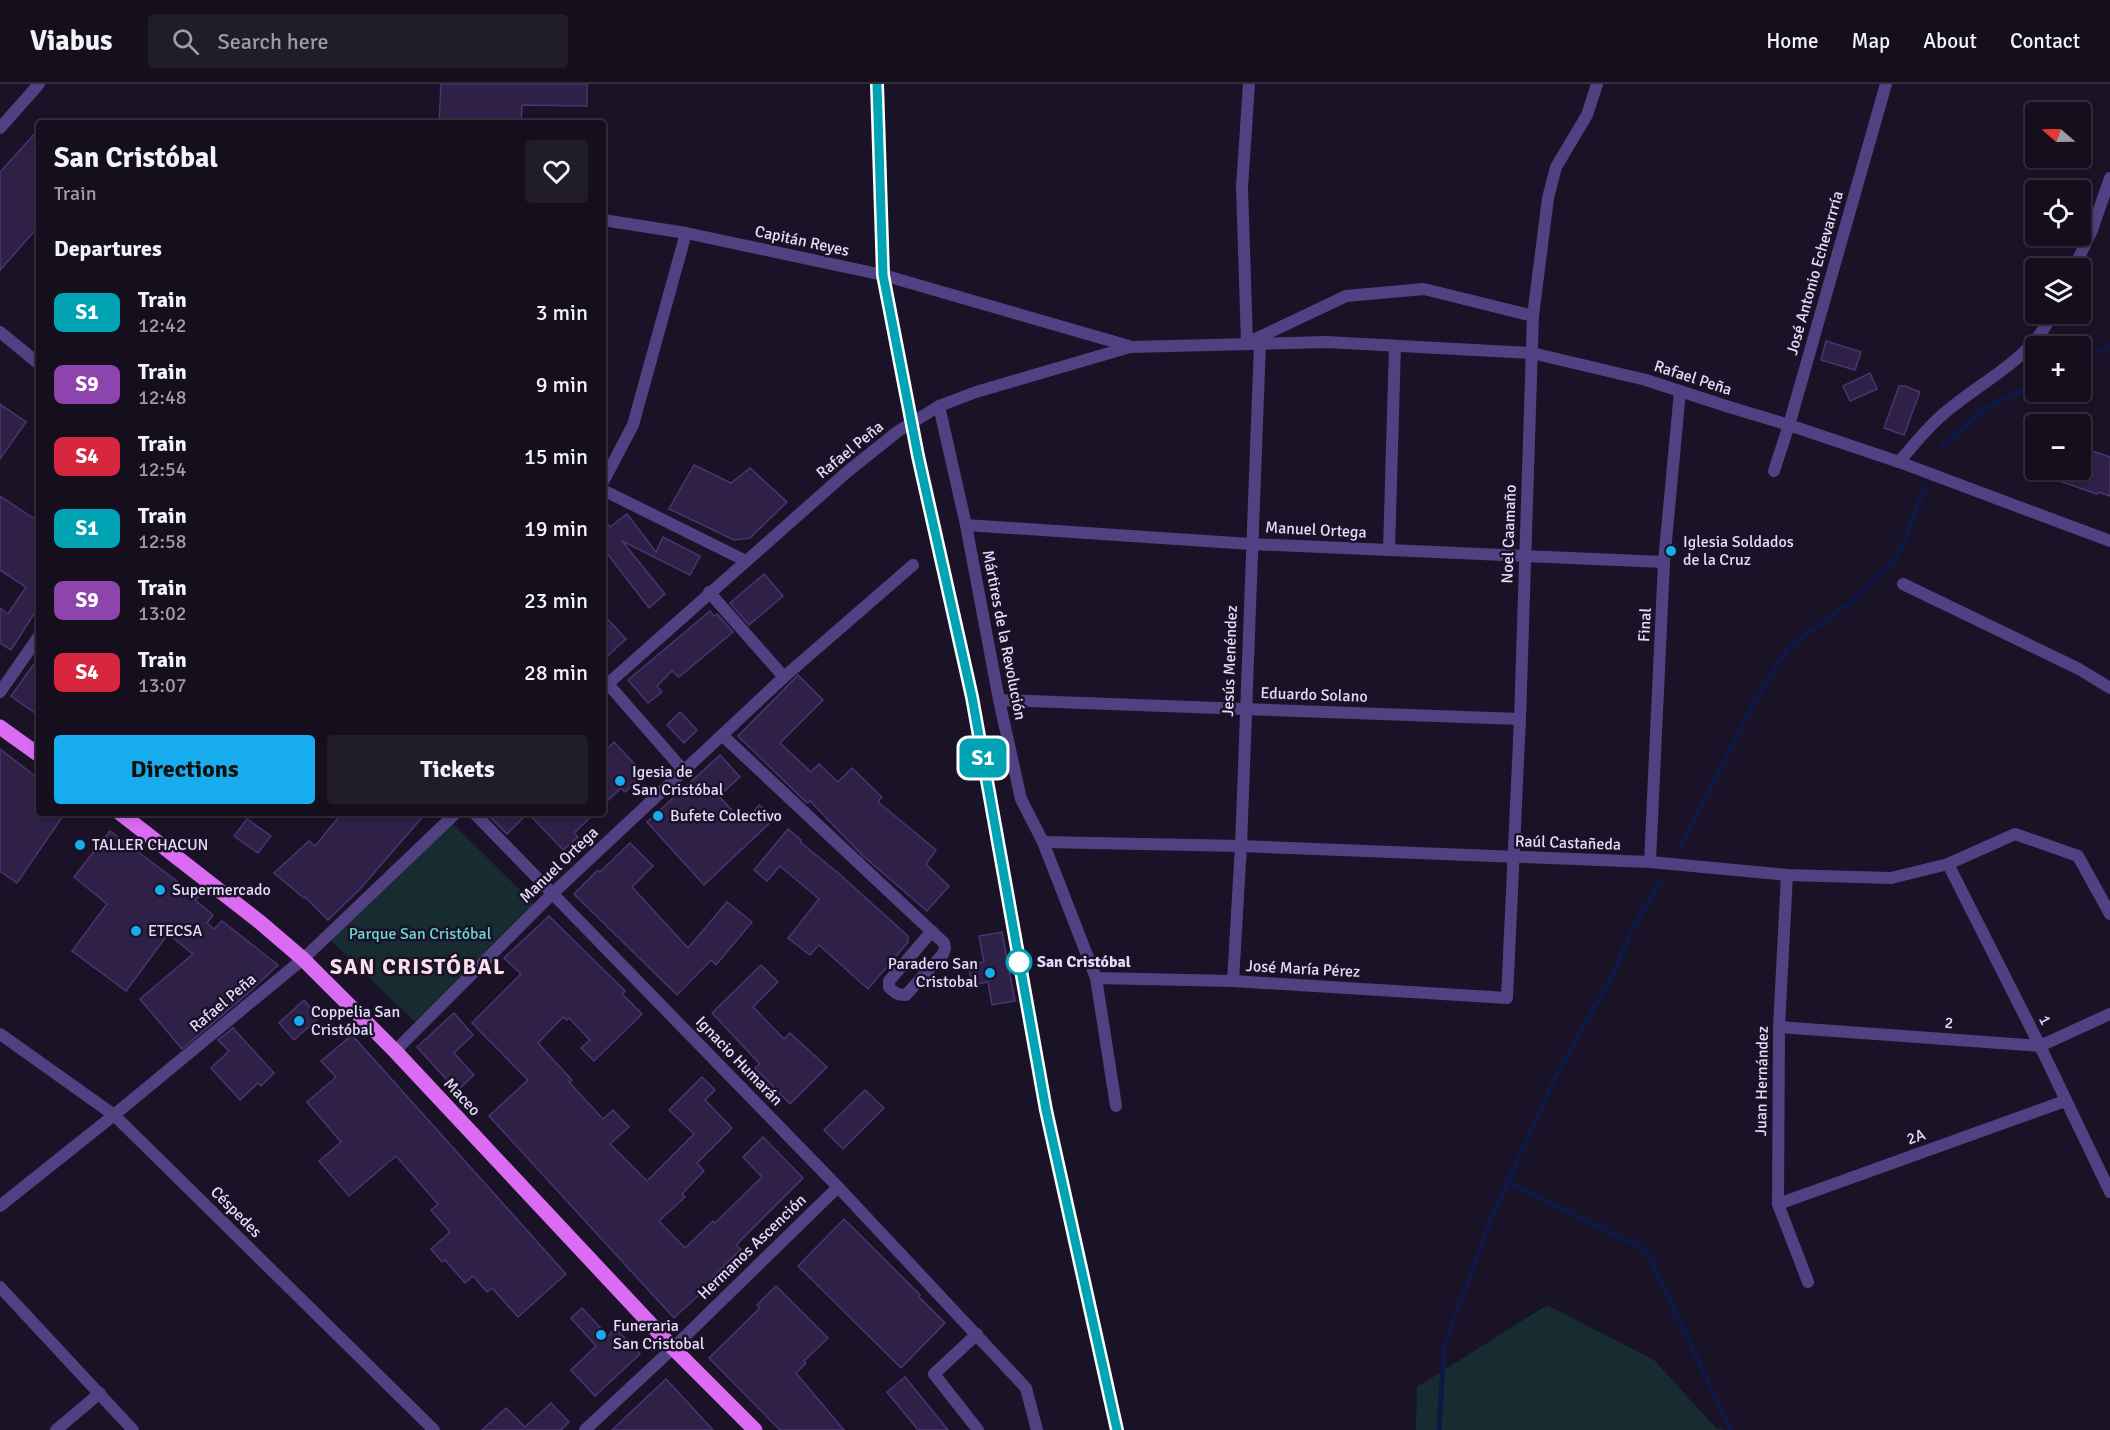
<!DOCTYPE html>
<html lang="en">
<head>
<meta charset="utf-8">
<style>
  body { margin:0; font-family:Signika,sans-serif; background:#211c2a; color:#f1f3f6; height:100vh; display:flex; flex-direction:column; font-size:22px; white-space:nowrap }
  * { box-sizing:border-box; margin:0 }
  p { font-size:20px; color:#9d9ca4 }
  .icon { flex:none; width:33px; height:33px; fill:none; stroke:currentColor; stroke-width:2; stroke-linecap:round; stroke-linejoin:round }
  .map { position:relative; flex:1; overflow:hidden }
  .sheet { position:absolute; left:36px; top:36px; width:570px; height:696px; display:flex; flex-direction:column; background:#140e1d; border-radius:6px; box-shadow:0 3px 9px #0003,0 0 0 2px #332e3b }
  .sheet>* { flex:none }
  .badge { padding:0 12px; border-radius:9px; font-size:21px; line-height:39px }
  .needle { width:39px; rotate:290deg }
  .buttons { position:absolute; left:2025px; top:18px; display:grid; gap:12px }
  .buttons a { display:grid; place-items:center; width:66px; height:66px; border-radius:6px; background:#140e1d; box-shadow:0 3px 9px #0003,0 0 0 2px #332e3b; font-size:30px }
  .map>.badge { position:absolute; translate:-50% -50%; box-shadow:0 0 0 3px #fff }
  h2 { padding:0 18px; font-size:22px; line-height:54px }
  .round { display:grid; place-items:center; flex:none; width:63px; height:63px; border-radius:6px; background:#211c2a }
  .headline { display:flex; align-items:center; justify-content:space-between; height:102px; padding:0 18px }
  h1 { font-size:28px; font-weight:800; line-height:45px }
  .cta { display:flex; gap:12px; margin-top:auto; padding:12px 18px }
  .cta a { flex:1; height:69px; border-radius:6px; background:#17aced; color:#111; font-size:24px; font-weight:800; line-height:69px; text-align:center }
  .cta a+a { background:#211c2a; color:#f1f3f6 }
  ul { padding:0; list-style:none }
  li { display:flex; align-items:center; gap:18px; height:72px; padding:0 18px }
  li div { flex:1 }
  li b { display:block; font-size:22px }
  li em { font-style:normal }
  li .badge { min-width:66px; font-weight:700; text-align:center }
  header { display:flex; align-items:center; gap:36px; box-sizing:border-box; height:84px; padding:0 30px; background:#140e1d; border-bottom:2px solid #332e3b }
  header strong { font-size:28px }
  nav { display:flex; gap:33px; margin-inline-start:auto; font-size:21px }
  .search { width:420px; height:54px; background:#211c2a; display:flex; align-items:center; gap:15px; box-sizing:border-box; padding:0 21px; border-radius:6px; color:#9d9ca4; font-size:22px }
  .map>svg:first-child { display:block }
</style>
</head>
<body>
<header>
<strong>Viabus</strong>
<div class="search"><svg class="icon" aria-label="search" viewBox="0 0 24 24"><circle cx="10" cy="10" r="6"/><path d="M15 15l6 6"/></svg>Search here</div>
<nav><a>Home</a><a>Map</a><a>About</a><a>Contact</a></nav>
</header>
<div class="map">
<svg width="2110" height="1346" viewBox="0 0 2110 1346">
  <rect width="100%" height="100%" fill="#1a1227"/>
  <g fill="#162c31">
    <path d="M452,739L535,821L415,938L329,855Z"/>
    <path d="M1547,1221L1654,1276L1716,1344L1724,1346H1416L1417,1303Z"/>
  </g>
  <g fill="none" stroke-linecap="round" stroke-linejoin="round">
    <g stroke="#0f1843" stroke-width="5">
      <path d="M2080,276L2110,262"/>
      <path d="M1941,362L1988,323L2036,299"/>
      <path d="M1680,764L1756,615L1788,564L1848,520L1899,470L1926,400"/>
      <path d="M1508,1098L1646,1166L1731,1346"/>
      <path d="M1439,1346L1444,1263L1491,1135L1556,992L1614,888L1631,848L1660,798"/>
    </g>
  </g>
  <g fill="#2f2047" stroke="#4c3371" stroke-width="1.5">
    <path d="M441,0H587V22L522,21L521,39H439Z"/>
    <path d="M39,45V142L0,186V88Z"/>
    <path d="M1826,257L1861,268L1855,286L1821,276Z"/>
    <path d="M1870,289L1877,305L1850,317L1843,302Z"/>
    <path d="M1899,302H1905L1920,308L1904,351L1884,344Z"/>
    <path d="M0,320L26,338L0,375Z"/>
    <path d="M2089,366L2110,373V412L2098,408L2097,410L2033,388V386H2080V368L2087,371Z"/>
    <path d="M694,381L731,399L750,384L787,418L750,454L734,456L669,425Z"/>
    <path d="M0,412L39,438V522L11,566L0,559V524L8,530L26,503L0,486Z"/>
    <path d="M627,430L656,468L663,453L700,472L690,491L622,457L665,510L649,524L603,464V434L610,443Z"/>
    <path d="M764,490L783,512L749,541L730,519Z"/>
    <path d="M710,527L714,532L717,530L733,548L679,593L672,587L657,602L662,608L648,619L628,596Z"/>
    <path d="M603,530L626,555L603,576Z"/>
    <path d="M39,573V632L11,612Z"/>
    <path d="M798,591L823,616L780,659L811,688L819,680L838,698L852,684L882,713L878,718L936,766L926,780L949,802L927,827L863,772L810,717L807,719L738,652Z"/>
    <path d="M680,628L697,646L684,659L667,641Z"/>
    <path d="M614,658L644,690L625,708L621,704L603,721V669Z"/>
    <path d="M0,665L39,695V729H65L17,799L0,787Z"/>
    <path d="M720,671L740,693L719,712L744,740L759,721L775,734L704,801L647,738Z"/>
    <path d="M342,729H426L360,805L328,836L305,813L304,814L274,789L309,757L315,762Z"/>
    <path d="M486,729H595L574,749L578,753L563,766L528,729L507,750Z"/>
    <path d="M247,735L271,752L258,769L234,752Z"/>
    <path d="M788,745L801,756L800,758L837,788L908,852V858L868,905L819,861L810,871L788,854L819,815L780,782L767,797L754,786Z"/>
    <path d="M110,747L198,813L195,816L213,831L207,839L214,845L222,837L278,881L245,912L182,965L140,915L193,870L168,850L126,907L72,867L107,820L74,793Z"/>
    <path d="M630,759L653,782L632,803L688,864L727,818L752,838L716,881L711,876L677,911L574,810L598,786L600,788Z"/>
    <path d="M549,832L625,907L622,910L642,930L594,977L581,964L590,956L569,934L567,936L563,933L538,959L572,996L569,998L603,1035L613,1026L629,1043L610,1060L647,1097L694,1050L669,1026L702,993L715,1006L705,1016L732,1044L697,1079L704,1087L682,1110L685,1113L659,1137L685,1164L713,1137L715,1139L762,1093L743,1073L763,1053L803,1094L736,1161L741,1165L712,1194L714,1197L674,1234L489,1032L528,996L472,939L521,890L504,874Z"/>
    <path d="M1002,848L1015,917L992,921L988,898L972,901L968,881L984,878L979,852Z"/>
    <path d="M761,881L778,898L753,923L784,955L790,949L827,983L790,1020L755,984L760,980L712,929Z"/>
    <path d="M304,916L319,934L294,956L279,939Z"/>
    <path d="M454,929L473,951L454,969L474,991L457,1007L417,963Z"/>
    <path d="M233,944L274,989L261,1002L258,999L240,1016L211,984L229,967L218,956Z"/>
    <path d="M352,951L566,1190L518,1233L492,1204L487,1208L473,1192L465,1199L445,1176L442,1178L431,1165L450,1148L431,1126L438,1120L396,1072L349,1112L319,1077L341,1058L307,1018L336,993L321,977Z"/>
    <path d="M865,1006L884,1024L843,1065L824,1046Z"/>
    <path d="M844,1135L920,1211L919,1213L945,1239L901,1284L798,1182Z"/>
    <path d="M776,1202L828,1254L804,1277L806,1279L796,1289L844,1346H780L709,1274L760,1224L757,1221Z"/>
    <path d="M582,1224L608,1252L615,1244L640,1270L595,1312L571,1286L596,1262L571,1234Z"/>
    <path d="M905,1293L948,1346H918L887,1308Z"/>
    <path d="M666,1295L713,1346H612Z"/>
    <path d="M551,1319L569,1338L561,1346H482L506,1324L525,1343Z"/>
  </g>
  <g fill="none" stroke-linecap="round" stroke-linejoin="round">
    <g stroke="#514182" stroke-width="12">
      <path d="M1249,0L1242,103L1247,259L1346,212L1424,205L1533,232"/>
      <path d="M0,44L39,0"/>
      <path d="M2074,184L2092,146L2110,94"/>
      <path d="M939,322L966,441L999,616L1021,715L1043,758L1096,894L1116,1022"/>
      <path d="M1899,378C1912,363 1925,346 1940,333C1977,299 2031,277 2052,230"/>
      <path d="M1774,387L1789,341L1886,0"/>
      <path d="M603,398L633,341L686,149"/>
      <path d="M603,406L746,477"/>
      <path d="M966,441L1251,460L1664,478"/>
      <path d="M1389,466L1395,262"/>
      <path d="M1903,500L2079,585L2110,604"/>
      <path d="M709,508L784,593"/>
      <path d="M608,600L684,687"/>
      <path d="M999,616L1520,635"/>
      <path d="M722,651L944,859L945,864L943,870L906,911C898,911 894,909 889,903V897L932,847"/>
      <path d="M1043,758L1241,762L1650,778L1787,791L1891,794L1948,780L2015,750L2078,772L2110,830"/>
      <path d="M1650,778L1664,478L1680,307"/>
      <path d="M1948,780L2040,962L2110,1108"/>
      <path d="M1787,791L1779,943L1778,1120L1808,1198"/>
      <path d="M552,810L784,593L913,481"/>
      <path d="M1096,894L1233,897L1507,914L1520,635L1533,232L1548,114L1556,83L1587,31L1597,0"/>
      <path d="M1233,897L1241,762L1260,259"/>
      <path d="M1779,943L2040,962L2110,930"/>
      <path d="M0,950L114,1031L434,1346"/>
      <path d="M838,1103L1026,1304L1037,1346"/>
      <path d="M1778,1120L2065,1017"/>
      <path d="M0,1122L114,1031L303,875"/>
      <path d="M0,1203L133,1346"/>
      <path d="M977,1250L934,1290L978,1346"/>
      <path d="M56,1346L100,1309"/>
    </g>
    <g stroke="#514182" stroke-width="12">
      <path d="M603,136L686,149L883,191L1129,262"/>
      <path d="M0,248L39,280"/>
      <path d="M603,604L847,388L897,348L939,322L976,308L1130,263L1326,258L1532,269L1646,296L1726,322L1789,341L1899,378L2110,457"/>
      <path d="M0,608L39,552"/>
      <path d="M474,729L838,1103L673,1264L585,1346"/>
      <path d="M303,875L456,729"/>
      <path d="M395,967L552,810"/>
    </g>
    <g stroke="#dc6bf3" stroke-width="15">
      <path d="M0,643L39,671"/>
      <path d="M120,729L261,839L303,875L395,967L673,1264L755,1346"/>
    </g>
    <path stroke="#17aced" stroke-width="4.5" stroke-dasharray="9 8" stroke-linecap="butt" d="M877,0L883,191L918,372L972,613L1046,1026L1117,1346"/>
  </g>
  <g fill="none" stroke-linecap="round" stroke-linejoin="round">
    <g stroke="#fff" stroke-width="14">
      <path id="line" d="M877,0L883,191L918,372L972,613L1046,1026L1117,1346"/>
    </g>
    <use href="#line" stroke="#00a3b4" stroke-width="9"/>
  </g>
  <g fill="#17aced" stroke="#1a1227" stroke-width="2">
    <circle cx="1671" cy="467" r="6"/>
    <circle cx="620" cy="697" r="6"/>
    <circle cx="658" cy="732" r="6"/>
    <circle cx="80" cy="761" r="6"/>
    <circle cx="160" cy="806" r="6"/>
    <circle cx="136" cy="847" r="6"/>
    <circle cx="990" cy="889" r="6"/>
    <circle cx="299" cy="937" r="6"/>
    <circle cx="601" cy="1251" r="6"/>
  </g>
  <circle fill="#fff" stroke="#00a3b4" stroke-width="3" cx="1019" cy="878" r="12"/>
  <g text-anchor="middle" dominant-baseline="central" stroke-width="5" stroke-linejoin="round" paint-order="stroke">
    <g font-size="16" fill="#e6dbfc" stroke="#1a1227">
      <text transform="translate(802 157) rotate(12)">Capitán Reyes</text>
      <text transform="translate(1815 189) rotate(-74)">José Antonio Echevarrría</text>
      <text transform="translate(1693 294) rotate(18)">Rafael Peña</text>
      <text transform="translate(850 366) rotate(-39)">Rafael Peña</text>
      <text transform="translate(1316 446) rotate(3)">Manuel Ortega</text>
      <text transform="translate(1509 450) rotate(-88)">Noel Caamaño</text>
      <text transform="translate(1645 541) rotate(-87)">Final</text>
      <text transform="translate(1004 551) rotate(79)">Mártires de la Revolución</text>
      <text transform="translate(1230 577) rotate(-88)">Jesús Menéndez</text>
      <text transform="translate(1314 611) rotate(2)">Eduardo Solano</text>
      <text transform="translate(1568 759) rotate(2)">Raúl Castañeda</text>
      <text transform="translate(559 781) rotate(-44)">Manuel Ortega</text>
      <text transform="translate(1303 885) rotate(3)">José María Pérez</text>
      <text transform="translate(223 919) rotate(-40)">Rafael Peña</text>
      <text transform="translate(2045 936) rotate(63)">1</text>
      <text transform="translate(1949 939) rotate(4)">2</text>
      <text transform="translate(739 977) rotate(46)">Ignacio Humarán</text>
      <text transform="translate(1762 997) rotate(-89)">Juan Hernández</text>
      <text transform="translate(462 1013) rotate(47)">Maceo</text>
      <text transform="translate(1916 1053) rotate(-20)">2A</text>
      <text transform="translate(236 1128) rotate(45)">Céspedes</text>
      <text transform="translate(752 1163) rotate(-44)">Hermanos Ascención</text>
    </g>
    <g font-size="16" fill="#e6dbfc" stroke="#1a1227" text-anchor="start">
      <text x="1683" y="458">Iglesia Soldados<tspan x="1683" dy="18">de la Cruz</tspan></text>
      <text x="632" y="688">Igesia de<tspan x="632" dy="18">San Cristóbal</tspan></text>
      <text x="670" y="732">Bufete Colectivo</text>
      <text x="92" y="761">TALLER CHACUN</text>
      <text x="172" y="806">Supermercado</text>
      <text x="148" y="847">ETECSA</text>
      <text x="978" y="880" text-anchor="end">Paradero San<tspan x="978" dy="18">Cristobal</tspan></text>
      <text x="311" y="928">Coppelia San<tspan x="311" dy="18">Cristóbal</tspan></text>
      <text x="613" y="1242">Funeraria<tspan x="613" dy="18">San Cristobal</tspan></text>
    </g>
    <g font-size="16" fill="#6cd8d2" stroke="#1a1227">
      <text x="420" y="850">Parque San Cristóbal</text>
    </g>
    <g font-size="16" font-weight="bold" fill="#e6dbfc" stroke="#1a1227" text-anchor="start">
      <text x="1037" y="878">San Cristóbal</text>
    </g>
    <g font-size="22" font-weight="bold" letter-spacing="1.5" fill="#fcddeb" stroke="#1a1227">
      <text x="418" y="882">SAN CRISTÓBAL</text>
    </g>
  </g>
</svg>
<div class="buttons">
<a><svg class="needle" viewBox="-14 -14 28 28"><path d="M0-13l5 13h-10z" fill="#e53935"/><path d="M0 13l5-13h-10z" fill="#9d9ca4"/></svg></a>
<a><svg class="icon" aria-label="locate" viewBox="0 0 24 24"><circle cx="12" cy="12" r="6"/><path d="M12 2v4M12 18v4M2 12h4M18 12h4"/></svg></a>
<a><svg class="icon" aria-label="layers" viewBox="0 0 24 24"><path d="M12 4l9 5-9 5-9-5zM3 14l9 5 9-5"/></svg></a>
<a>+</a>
<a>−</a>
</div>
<b class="badge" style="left:983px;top:674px;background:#00a3b4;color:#fff">S1</b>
<section class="sheet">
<div class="headline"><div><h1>San Cristóbal</h1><p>Train</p></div><a class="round"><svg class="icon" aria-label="heart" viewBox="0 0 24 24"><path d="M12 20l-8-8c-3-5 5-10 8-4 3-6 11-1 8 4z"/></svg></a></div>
<h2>Departures</h2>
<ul>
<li><span class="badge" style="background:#00a3b4;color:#fff">S1</span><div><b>Train</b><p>12:42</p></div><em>3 min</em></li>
<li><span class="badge" style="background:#8e44ad;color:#fff">S9</span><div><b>Train</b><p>12:48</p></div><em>9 min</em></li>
<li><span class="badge" style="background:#d7263d;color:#fff">S4</span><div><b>Train</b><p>12:54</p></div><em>15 min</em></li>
<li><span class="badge" style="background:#00a3b4;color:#fff">S1</span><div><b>Train</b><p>12:58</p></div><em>19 min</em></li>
<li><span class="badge" style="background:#8e44ad;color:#fff">S9</span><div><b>Train</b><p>13:02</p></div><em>23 min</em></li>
<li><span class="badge" style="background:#d7263d;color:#fff">S4</span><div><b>Train</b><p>13:07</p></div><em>28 min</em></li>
</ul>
<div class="cta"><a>Directions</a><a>Tickets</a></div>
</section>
</div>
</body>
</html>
